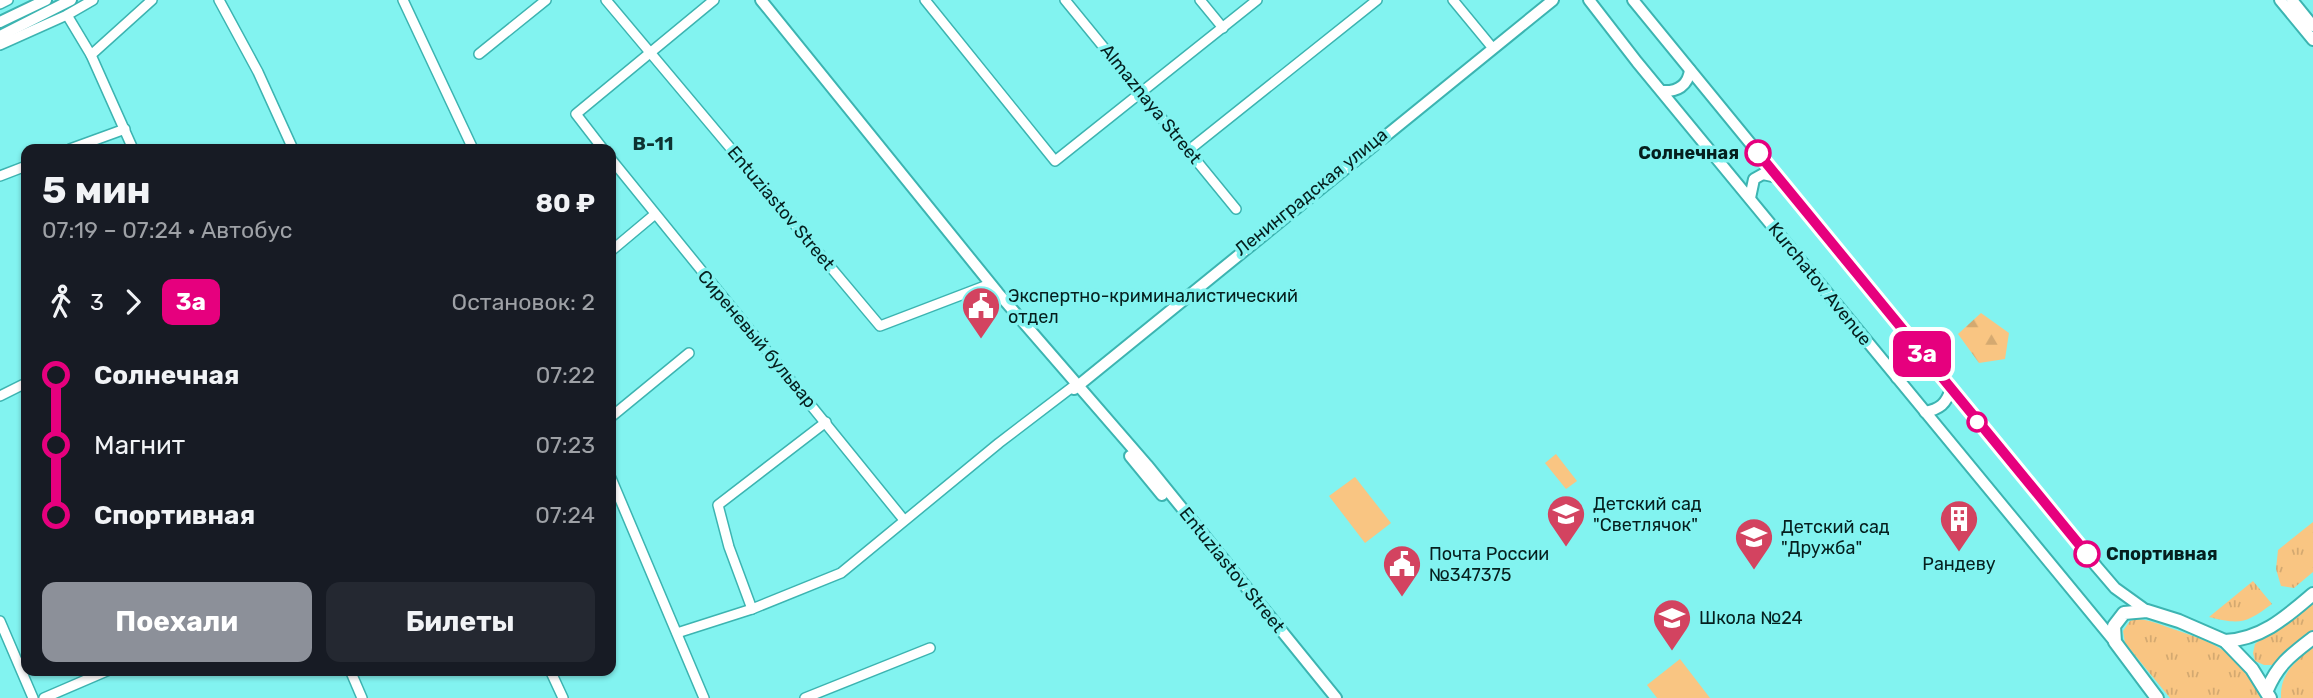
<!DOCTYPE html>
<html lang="ru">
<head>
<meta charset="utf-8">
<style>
  body { margin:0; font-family:Rubik,sans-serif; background:#242831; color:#f1f3f6; height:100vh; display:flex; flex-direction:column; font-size:26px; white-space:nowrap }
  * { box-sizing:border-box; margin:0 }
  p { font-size:23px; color:#9ea1a6 }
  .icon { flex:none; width:38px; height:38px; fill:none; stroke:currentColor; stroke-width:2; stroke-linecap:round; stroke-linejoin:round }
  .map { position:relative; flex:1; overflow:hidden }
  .details { position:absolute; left:21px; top:144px; width:595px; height:532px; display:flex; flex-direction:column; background:#171b24; border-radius:14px; box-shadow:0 2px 5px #0004 }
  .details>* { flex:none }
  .badge { padding:0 14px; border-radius:10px; font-size:24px; line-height:46px }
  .map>.badge { position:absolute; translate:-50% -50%; box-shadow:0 0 0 4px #fff }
  .legs { display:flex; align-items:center; gap:10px; height:77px; padding:0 21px; font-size:23px }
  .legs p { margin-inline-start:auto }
  .headline { display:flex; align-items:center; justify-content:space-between; height:119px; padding:0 21px }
  h1 { font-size:38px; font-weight:700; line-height:52px }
  .primary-button { display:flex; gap:14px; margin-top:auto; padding:14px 21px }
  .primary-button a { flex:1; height:80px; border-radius:14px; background:#8c9099; color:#fff; font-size:28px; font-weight:700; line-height:80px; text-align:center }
  .primary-button a+a { background:#242831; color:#f1f3f6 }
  ul { padding:0 21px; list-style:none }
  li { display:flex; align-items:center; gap:24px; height:70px; font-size:26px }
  li i { display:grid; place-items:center; width:10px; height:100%; margin:0 9px; background:currentColor }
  li i::after { content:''; width:18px; height:18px; margin:-9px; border:5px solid; border-radius:50%; background:#171b24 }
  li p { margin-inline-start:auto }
  li:first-child i { background:linear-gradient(#0000 50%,currentColor 0) }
  li:last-child i { background:linear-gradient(currentColor 50%,#0000 0) }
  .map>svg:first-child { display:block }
</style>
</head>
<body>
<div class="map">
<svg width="2313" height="698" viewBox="0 0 2313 698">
  <defs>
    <pattern id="grass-tufts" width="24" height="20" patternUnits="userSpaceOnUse" patternTransform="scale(1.75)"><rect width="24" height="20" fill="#f9c582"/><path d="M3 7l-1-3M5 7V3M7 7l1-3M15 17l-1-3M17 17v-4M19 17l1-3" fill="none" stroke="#d4a970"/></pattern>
    <pattern id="forest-firs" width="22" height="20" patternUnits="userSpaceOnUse" patternTransform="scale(1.75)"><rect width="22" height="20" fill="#f9c582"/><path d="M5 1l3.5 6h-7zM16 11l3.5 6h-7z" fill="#d4a970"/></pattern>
  </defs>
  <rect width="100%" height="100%" fill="#82f3f0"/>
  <g fill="url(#grass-tufts)">
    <path d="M2313,522V572L2294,588L2281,586L2276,569L2278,550Z"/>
    <path d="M2253,581L2272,604C2246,623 2241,625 2209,617Z"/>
    <path d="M2313,597V633L2274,665H2264L2255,661L2253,653L2255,644Z"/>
    <path d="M2135,619C2148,619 2161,625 2173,629C2218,644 2240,653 2261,698H2170L2125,643L2123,631L2130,621Z"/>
    <path d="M2313,647V698H2281C2280,673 2295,662 2313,647Z"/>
  </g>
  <path fill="url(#forest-firs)" d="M1981,313L2009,333L2005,359L1979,363L1958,334Z"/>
  <g fill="#f9c582">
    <path d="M1556,454L1577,481L1566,489L1545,463Z"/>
    <path d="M1355,477L1391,523L1365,543L1329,496Z"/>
    <path d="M1680,659L1710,698H1657L1647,685Z"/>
  </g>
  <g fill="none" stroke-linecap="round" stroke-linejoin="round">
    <g stroke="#3cb4b1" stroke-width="12">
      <g id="minor">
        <path d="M219,0L258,72L293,149"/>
        <path d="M403,0L473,149"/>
        <path d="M606,0L880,326L990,284"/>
        <path d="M925,0L1055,161L1257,0"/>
        <path d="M1065,0L1236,209"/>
        <path d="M1200,0L1223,28"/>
        <path d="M1453,0L1491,46"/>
        <path d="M0,4L8,0"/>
        <path d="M67,15L91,55L133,149"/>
        <path d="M0,45L67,15L93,0"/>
        <path d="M479,54L546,0"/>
        <path d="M91,55L152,0"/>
        <path d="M70,149L125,129"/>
        <path d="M603,149L576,114L714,0"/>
        <path d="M1189,150L1377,0"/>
        <path d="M611,159L904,520"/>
        <path d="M0,176L26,166"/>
        <path d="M611,251L654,215"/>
        <path d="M0,396L26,383"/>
        <path d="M611,417L689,353"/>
        <path d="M611,478L704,698"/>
        <path d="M752,609L729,547L718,505L826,422"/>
        <path d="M0,621L33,698"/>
        <path d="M677,633L752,609L841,573L999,443L1075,385"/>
        <path d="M350,670L362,698"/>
        <path d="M550,670L563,698"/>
        <path d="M44,698L109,670"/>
        <path d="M805,698L930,648"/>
      </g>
    </g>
    <g stroke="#3cb4b1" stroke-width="14">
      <g id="tertiary">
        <path d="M761,0L998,293L1147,465L1336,698"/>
        <path d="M1589,0L1637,62L2115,642"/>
        <path d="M1633,0L2097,567L2115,588L2147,611"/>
        <path d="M2280,0L2313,40"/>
        <path d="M2292,0L2313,26"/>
        <path d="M0,22L46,0"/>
        <path d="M0,36L71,0"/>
        <path d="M1662,91C1677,92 1688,86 1690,70"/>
        <path d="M1750,198L1754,179L1763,174L1777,177"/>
        <path d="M1897,378L1899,361L1909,352L1922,354"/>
        <path d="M1074,389L1553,0"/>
        <path d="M1925,412C1940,409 1946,404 1951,389"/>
        <path d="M1130,456L1162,495"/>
      </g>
    </g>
    <g stroke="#3cb4b1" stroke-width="16">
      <g id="secondary">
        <path d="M2225,641C2262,639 2286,617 2313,594"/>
        <path d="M2267,690C2278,664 2291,655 2313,638"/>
        <path d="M2157,698L2115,642L2114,626L2124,613L2147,611L2179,621L2225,641L2252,669L2270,698"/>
      </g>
    </g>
    <use href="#minor" stroke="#fff" stroke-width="9"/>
    <use href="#tertiary" stroke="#fff" stroke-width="10"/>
    <use href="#secondary" stroke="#fff" stroke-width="12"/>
  </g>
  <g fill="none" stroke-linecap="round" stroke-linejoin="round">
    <g stroke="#fff" stroke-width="16">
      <path id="line-1" d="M1758,153L2087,554"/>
    </g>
    <use href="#line-1" stroke="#e6007e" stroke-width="10"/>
  </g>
  <defs>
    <g id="civic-pin" transform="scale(2.0125)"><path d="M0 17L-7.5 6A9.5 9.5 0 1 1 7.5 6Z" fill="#d34360" stroke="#82f3f0"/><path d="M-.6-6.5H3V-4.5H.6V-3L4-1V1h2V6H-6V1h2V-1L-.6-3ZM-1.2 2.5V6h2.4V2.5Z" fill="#fff"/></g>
    <g id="school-pin" transform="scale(2.0125)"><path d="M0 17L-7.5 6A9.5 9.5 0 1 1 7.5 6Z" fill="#d34360" stroke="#82f3f0"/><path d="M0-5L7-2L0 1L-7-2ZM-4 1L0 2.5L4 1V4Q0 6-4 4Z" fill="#fff"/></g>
    <g id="building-pin" transform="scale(2.0125)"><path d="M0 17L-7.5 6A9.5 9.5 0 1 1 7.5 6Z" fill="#d34360" stroke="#82f3f0"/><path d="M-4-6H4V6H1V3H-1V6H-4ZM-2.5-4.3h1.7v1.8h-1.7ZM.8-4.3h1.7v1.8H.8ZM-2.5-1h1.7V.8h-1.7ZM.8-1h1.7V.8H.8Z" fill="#fff"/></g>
  </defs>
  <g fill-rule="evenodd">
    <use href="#civic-pin" x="981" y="306"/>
    <use href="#school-pin" x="1566" y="514"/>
    <use href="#building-pin" x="1959" y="519"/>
    <use href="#school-pin" x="1754" y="537"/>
    <use href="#civic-pin" x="1402" y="564"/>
    <use href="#school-pin" x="1672" y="618"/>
  </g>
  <g fill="#fff" stroke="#e6007e" stroke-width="3.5">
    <circle cx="1758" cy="153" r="12"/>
    <circle cx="1977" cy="422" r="9"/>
    <circle cx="2087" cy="554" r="12"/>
  </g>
  <g text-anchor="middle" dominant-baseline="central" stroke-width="7" stroke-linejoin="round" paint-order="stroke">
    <g font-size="18" fill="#051f1e" stroke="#82f3f0">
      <text transform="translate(1151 104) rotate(51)">Almaznaya Street</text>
      <text transform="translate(1311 192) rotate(-39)">Ленинградская улица</text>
      <text transform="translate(781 208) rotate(50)">Entuziastov Street</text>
      <text transform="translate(1820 284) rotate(51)">Kurchatov Avenue</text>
      <text transform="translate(757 339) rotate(50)">Сиреневый бульвар</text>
      <text transform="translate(1232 570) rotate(51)">Entuziastov Street</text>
    </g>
    <g font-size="18" font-weight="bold" fill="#051f1e" stroke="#82f3f0" text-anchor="end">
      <text x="1739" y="153">Солнечная</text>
      <text x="2106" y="554" text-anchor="start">Спортивная</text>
    </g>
    <g font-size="18" fill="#051f1e" stroke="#82f3f0" text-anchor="start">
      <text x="1008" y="296">Экспертно-криминалистический<tspan x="1008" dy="21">отдел</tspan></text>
      <text x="1593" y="504">Детский сад<tspan x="1593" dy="21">"Светлячок"</tspan></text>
      <text x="1781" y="527">Детский сад<tspan x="1781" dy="21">"Дружба"</tspan></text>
      <text x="1429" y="554">Почта России<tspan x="1429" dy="21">№347375</tspan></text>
      <text x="1959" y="564" text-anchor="middle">Рандеву</text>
      <text x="1699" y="618">Школа №24</text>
    </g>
    <g font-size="19" font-weight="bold" fill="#0e3332" stroke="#82f3f0">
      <text x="653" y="143">В-11</text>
    </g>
  </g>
</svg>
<b class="badge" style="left:1922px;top:354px;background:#e6007e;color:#fff">3а</b>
<section class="details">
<div class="headline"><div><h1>5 мин</h1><p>07:19 – 07:24 · Автобус</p></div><b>80 ₽</b></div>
<div class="legs"><svg class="icon" aria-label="walk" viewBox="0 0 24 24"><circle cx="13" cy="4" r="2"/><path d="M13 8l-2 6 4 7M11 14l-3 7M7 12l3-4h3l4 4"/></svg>3<svg class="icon" aria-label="forward" viewBox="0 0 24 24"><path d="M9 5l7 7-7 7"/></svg><b class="badge" style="background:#e6007e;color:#fff">3а</b><p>Остановок: 2</p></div>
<ul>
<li><i style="color:#e6007e"></i><b>Солнечная</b><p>07:22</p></li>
<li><i style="color:#e6007e"></i><span>Магнит</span><p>07:23</p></li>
<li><i style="color:#e6007e"></i><b>Спортивная</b><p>07:24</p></li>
</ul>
<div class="primary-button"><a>Поехали</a><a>Билеты</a></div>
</section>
</div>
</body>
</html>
